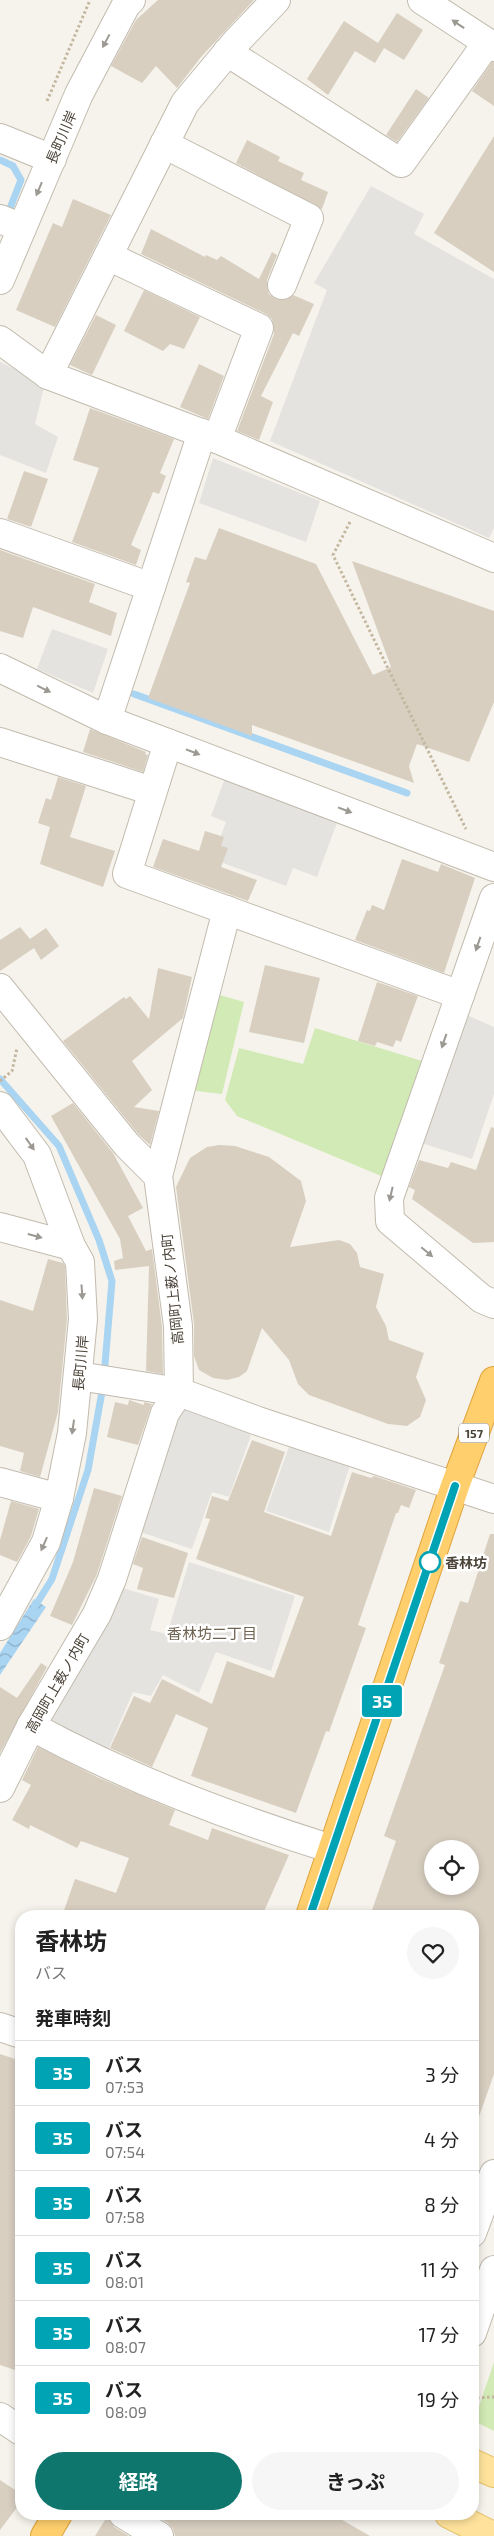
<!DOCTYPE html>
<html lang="ja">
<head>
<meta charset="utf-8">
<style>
  body { margin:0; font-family:"Exo 2","Noto Sans JP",sans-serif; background:#f6f6f6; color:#222; height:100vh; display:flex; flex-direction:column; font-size:19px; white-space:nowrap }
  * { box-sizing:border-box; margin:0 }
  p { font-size:16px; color:#767676 }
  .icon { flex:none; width:28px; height:28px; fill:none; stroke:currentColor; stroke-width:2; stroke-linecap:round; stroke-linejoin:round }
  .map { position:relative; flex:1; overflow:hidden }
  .drawer { position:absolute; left:15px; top:1910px; width:464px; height:610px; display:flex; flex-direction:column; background:#fff; border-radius:20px; box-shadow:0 2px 8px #0003 }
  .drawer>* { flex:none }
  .badge { padding:0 10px; border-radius:4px; font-size:18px; line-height:32px }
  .tools { position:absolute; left:424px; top:1840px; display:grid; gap:10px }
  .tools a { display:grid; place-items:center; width:55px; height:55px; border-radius:50%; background:#fff; box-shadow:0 2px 8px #0003; font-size:25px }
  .map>.badge { position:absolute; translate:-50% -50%; box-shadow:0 0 0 2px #fff }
  h2 { padding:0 20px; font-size:19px; line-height:45px }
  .round { display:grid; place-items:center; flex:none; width:52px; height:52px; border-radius:26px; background:#f6f6f6 }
  .head { display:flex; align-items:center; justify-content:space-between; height:85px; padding:0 20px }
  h1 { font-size:24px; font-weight:700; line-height:38px }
  .action { display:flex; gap:10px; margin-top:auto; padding:10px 20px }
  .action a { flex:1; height:58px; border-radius:30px; background:#0f766e; color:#fff; font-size:20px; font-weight:700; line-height:58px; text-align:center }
  .action a+a { background:#f6f6f6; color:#222 }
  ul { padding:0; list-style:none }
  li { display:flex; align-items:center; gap:15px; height:65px; padding:0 20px; border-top:1px solid #e0e0e0 }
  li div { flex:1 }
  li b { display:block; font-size:19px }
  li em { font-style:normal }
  li .badge { min-width:55px; font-weight:700; text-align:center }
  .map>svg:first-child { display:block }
</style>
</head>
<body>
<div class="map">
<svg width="494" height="2536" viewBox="0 0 494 2536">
  <defs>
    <pattern id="water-waves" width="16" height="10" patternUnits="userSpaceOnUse" patternTransform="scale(1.25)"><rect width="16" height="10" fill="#a9d4f2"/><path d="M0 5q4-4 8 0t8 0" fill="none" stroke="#8caec5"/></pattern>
  </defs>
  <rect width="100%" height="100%" fill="#f6f3ec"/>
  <g fill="#d2eab5">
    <path d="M209,992L244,1002L222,1094L188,1090Z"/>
    <path d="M315,1028L422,1061L386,1178L237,1116L225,1100L239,1048L303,1064Z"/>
    <path d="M494,2362V2431L474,2421Z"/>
  </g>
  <g fill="#e5e3e0">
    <path d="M371,186L424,214L414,234L494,279V528L489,538L270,441L327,290L314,283Z"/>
    <path d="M0,362L45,383L35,424L58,437L46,473L0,455Z"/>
    <path d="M213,458L320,501L306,542L199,503Z"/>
    <path d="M52,629L108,649L93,693L37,669Z"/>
    <path d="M226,775L339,817L317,877L293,868L286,886L212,859L226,822L211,816Z"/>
    <path d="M460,1012L494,1027V1094L472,1159L421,1143Z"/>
    <path d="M178,1402L240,1425L251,1435L229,1497L212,1492L192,1549L134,1530Z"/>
    <path d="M290,1444L350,1465L329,1532L266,1511Z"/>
    <path d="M189,1562L295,1596L271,1671L216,1652L199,1693L163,1675L151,1696L133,1692L106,1755L43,1723L116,1586L159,1599L150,1630L167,1634Z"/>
  </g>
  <path fill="url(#water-waves)" d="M34,1599L46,1607L0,1675V1653Z"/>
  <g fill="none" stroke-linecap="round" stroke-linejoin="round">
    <g stroke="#a9d4f2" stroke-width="7">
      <path d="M0,160L13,166L21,180L7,216"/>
      <path d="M134,694L407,793"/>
      <path d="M0,1079L59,1146L99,1240L112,1281L104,1376"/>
      <path d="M34,1608L52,1579L88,1470L103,1386"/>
    </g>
  </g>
  <g fill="#d8cfc1" fill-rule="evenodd">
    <path d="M158,0H254L201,57L177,88L156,66L142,83L111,66L136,20Z"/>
    <path d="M397,13L423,30L404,60L384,48L375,63L355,51L328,95L307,79L344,21L378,43Z"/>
    <path d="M492,62H494V106L472,91Z"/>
    <path d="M416,89L429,98L397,142L386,135Z"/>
    <path d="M494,136V272L434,233Z"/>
    <path d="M247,140L280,157L278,161L304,173L301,180L328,192L322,209L236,163Z"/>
    <path d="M73,199L111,215L55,327L16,310L53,223L62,227Z"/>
    <path d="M151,229L205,257L206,255L217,260L221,256L259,279L272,252L277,255L267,280V287L269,294L276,299L284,300L293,295L314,304L299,336L293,333L261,396L273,402L259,440L237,431L274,334L272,319L266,314L141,254Z"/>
    <path d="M144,290L200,317L184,349L170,344L163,351L124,331Z"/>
    <path d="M96,315L116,325L92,375L70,365Z"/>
    <path d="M199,364L224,376L208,419L180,407Z"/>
    <path d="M90,408L174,439L160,473L166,476L159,494L153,492L131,545L141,550L136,565L72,542L99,468L73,460Z"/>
    <path d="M24,471L48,479L31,527L7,519Z"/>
    <path d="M219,528L316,564L373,675L391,667L352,561L494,611V702L469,762L417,744L409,766L414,783L252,725V736L148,698L190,583L186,582L195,557L206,560Z"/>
    <path d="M0,550L95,584L89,602L117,613L111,636L33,607L23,638L0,631Z"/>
    <path d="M90,729L146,752L145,754L148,755L143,772L83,752Z"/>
    <path d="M58,777L86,786L70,837L115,851L103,887L40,864L50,827L38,823L46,798L51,800Z"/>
    <path d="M205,831L224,837L221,846L228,848L221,867L257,880L248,901L153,867L163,839L199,851Z"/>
    <path d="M402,859L438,872L441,864L475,878L444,973L355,940L367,910L370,911L372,905L384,910Z"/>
    <path d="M20,927L30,939L46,928L59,946L41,960L34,948L0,971V940Z"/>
    <path d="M265,965L320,978L304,1043L249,1032Z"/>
    <path d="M158,968L192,977L183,1018L132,1061L152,1090L134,1107L159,1111L150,1145L139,1135L63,1041L124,997L126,999L130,996L149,1019Z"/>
    <path d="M377,982L418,996L401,1042L396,1040L393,1047L377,1042L375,1046L358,1041Z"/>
    <path d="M73,1103L113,1153L143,1208L128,1216L146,1251L152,1249L162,1327L163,1374L146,1371L149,1266L115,1270L114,1261L123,1258L120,1239L51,1116Z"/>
    <path d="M491,1127L494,1128V1242L473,1243L412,1199L415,1190L409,1187L419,1160L448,1168L451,1162L476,1170Z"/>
    <path d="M219,1145L235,1146L269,1157L301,1181L306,1201L290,1247L339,1240L350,1244L357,1253L360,1267L384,1274L376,1307L386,1326L389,1340L424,1353L416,1377L426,1400L420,1417L407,1426L388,1424L309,1395L298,1384L289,1360L262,1328L247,1371L239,1377L227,1380L213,1378L199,1370L194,1356V1324L176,1187L190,1158L207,1147Z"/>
    <path d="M48,1259L63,1263L65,1266L67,1319L58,1412L40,1477L20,1471L24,1453L0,1446V1300L33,1311Z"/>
    <path d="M129,1400L144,1405V1402L152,1404L138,1445L107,1437L115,1402L128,1405Z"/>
    <path d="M252,1440L285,1452L264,1512L331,1536L352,1472L371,1478L374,1476L416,1490L409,1508L401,1505L398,1513H396L358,1625L366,1628L329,1732L326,1731L296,1813L191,1776L208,1728L176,1714L152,1767L110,1748L134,1696L150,1703L162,1679L212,1704L227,1661L274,1678L304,1597L196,1559L210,1519L205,1518L212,1496L228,1501Z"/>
    <path d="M94,1488L122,1496L97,1574L72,1625L50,1616L73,1562Z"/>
    <path d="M11,1501L39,1509L31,1536L17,1562L0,1555V1540Z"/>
    <path d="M490,1534H494V2074L475,2128L472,2127V1916H370L396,1841L384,1836L445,1665L439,1663L460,1601L468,1603ZM432,1849H470V1886H432Z"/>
    <path d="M142,1537L188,1553L174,1598L137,1589L143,1568L133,1564Z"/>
    <path d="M41,1663L47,1667L0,1753V1687L17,1698Z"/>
    <path d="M38,1747L97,1777L175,1810L169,1825L208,1840L212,1828L289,1855L262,1916H62L75,1879L116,1893L129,1858L81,1841L77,1848L30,1825L29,1829L12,1820L31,1785L22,1780Z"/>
    <path d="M0,2054L21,2061V2372L0,2365Z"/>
    <path d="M0,2480L21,2494V2502L0,2530Z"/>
    <path d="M153,2514H332L370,2536H175L173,2529L168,2523Z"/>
    <path d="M108,2515L114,2527L129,2536H95Z"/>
  </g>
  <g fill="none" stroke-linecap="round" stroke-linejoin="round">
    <g stroke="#c2bbae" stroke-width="30">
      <g id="minor">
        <path d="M422,0L494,47"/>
        <path d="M227,52L401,163L487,43"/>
        <path d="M0,138L52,159"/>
        <path d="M164,144L309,218L282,285"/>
        <path d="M0,219L22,228"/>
        <path d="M108,256L259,328L217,439"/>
        <path d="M0,280L79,94L126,5L131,0"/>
        <path d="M0,340L48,375L217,439L494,558"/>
        <path d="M48,375L185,103L236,42L276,0"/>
        <path d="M0,533L151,587"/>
        <path d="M0,668L107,720L494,867"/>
        <path d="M107,720L202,433"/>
        <path d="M0,742L152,791"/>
        <path d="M168,743L127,874L460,995"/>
        <path d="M494,898L389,1198L390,1221L482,1299L494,1304"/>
        <path d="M0,988L127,1145L158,1176L178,1326L179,1392L165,1413L112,1579L97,1614L31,1726L0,1788"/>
        <path d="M0,1106L37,1155L71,1246L80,1262L83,1319L72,1433L59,1498L46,1542L0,1626"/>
        <path d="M158,1176L227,910"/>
        <path d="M0,1227L71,1246"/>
        <path d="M79,1378H91L179,1392L258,1421L494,1499"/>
        <path d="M0,1482L59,1498"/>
        <path d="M31,1726C126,1778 229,1817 332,1849"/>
        <path d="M0,2027L21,2034"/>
        <path d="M472,2233L494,2174"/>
        <path d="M472,2333L494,2270"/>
        <path d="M0,2417L21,2431"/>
        <path d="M123,2514L159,2536"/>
      </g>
    </g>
    <g stroke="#e6c16a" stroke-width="30">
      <g id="major">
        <path d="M472,2463L494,2473"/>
        <path d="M449,2514L493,2536"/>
      </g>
    </g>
    <g stroke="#e0a43c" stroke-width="30">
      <g id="highway">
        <path d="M310,1916L455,1486L494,1381"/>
        <path d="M45,2536L58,2514"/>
      </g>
    </g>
    <g stroke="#c4b79f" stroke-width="3" stroke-dasharray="2.5 2.5" stroke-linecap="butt">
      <path d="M47,101L90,0"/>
      <path d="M350,522L333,555L466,829"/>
      <path d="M0,1081L12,1071L17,1048"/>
      <path d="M472,2398L494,2397"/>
    </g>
    <use href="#minor" stroke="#fff" stroke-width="28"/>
    <use href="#major" stroke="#ffe39c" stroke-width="28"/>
    <use href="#highway" stroke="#ffcf6e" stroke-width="28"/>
  </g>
  <defs><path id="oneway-solid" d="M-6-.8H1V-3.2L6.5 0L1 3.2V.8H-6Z" transform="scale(1.25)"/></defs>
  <g fill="#9c9892">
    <use href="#oneway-solid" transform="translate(458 24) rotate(-146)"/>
    <use href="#oneway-solid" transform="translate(106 41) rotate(118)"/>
    <use href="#oneway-solid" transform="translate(39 189) rotate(113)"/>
    <use href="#oneway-solid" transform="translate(44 689) rotate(26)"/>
    <use href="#oneway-solid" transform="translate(193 752) rotate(21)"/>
    <use href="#oneway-solid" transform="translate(345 810) rotate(21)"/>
    <use href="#oneway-solid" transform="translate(478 944) rotate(109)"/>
    <use href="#oneway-solid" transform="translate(444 1041) rotate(109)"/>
    <use href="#oneway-solid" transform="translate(30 1144) rotate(55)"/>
    <use href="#oneway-solid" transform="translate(391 1194) rotate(103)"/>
    <use href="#oneway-solid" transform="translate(35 1236) rotate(15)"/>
    <use href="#oneway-solid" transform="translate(427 1252) rotate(40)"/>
    <use href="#oneway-solid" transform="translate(82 1292) rotate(86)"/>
    <use href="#oneway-solid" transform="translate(73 1427) rotate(98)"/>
    <use href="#oneway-solid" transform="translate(44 1544) rotate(114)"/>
  </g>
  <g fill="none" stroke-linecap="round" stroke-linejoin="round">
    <g stroke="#fff" stroke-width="11">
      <path id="line" d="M310,1916L455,1486"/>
    </g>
    <use href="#line" stroke="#00a3b4" stroke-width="8"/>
  </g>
  <circle fill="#fff" stroke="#00a3b4" stroke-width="2.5" cx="430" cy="1562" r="10"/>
  <g text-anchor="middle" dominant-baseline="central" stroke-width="5" stroke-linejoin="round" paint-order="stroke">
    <rect fill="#fff" stroke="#817c74" stroke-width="1" x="459" y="1423.5" width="30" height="19" rx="4"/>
    <g font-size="12" font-weight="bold" fill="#4b4439">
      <text x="474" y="1433">157</text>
    </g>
    <g font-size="14" fill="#4b4439" stroke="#fff">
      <text transform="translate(61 137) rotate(-67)">長町川岸</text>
      <text transform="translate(172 1289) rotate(-96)">高岡町上薮ノ内町</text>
      <text transform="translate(80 1363) rotate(-85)">長町川岸</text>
      <text transform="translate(57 1683) rotate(-60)">高岡町上薮ノ内町</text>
    </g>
    <g font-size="14" font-weight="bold" fill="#4b4439" stroke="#fff" text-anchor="start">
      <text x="445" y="1562">香林坊</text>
    </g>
    <g font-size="15" fill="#6e6250" stroke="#fff">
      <text x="212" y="1633">香林坊二丁目</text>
    </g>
  </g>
</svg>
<div class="tools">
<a><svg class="icon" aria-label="locate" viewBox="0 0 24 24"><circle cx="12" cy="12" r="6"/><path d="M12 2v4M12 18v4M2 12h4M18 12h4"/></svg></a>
</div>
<b class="badge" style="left:382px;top:1701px;background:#00a3b4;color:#fff">35</b>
<section class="drawer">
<div class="head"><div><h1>香林坊</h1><p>バス</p></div><a class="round"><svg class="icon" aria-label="heart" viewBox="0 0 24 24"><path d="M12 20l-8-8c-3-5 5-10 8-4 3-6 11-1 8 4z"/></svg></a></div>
<h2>発車時刻</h2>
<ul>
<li><span class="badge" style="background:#00a3b4;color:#fff">35</span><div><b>バス</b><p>07:53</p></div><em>3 分</em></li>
<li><span class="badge" style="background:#00a3b4;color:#fff">35</span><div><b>バス</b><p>07:54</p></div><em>4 分</em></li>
<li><span class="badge" style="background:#00a3b4;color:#fff">35</span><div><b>バス</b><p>07:58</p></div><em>8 分</em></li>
<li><span class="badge" style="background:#00a3b4;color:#fff">35</span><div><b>バス</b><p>08:01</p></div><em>11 分</em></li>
<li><span class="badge" style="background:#00a3b4;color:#fff">35</span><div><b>バス</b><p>08:07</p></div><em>17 分</em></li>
<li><span class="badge" style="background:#00a3b4;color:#fff">35</span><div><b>バス</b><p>08:09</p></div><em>19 分</em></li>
</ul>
<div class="action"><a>経路</a><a>きっぷ</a></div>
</section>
</div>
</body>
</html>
